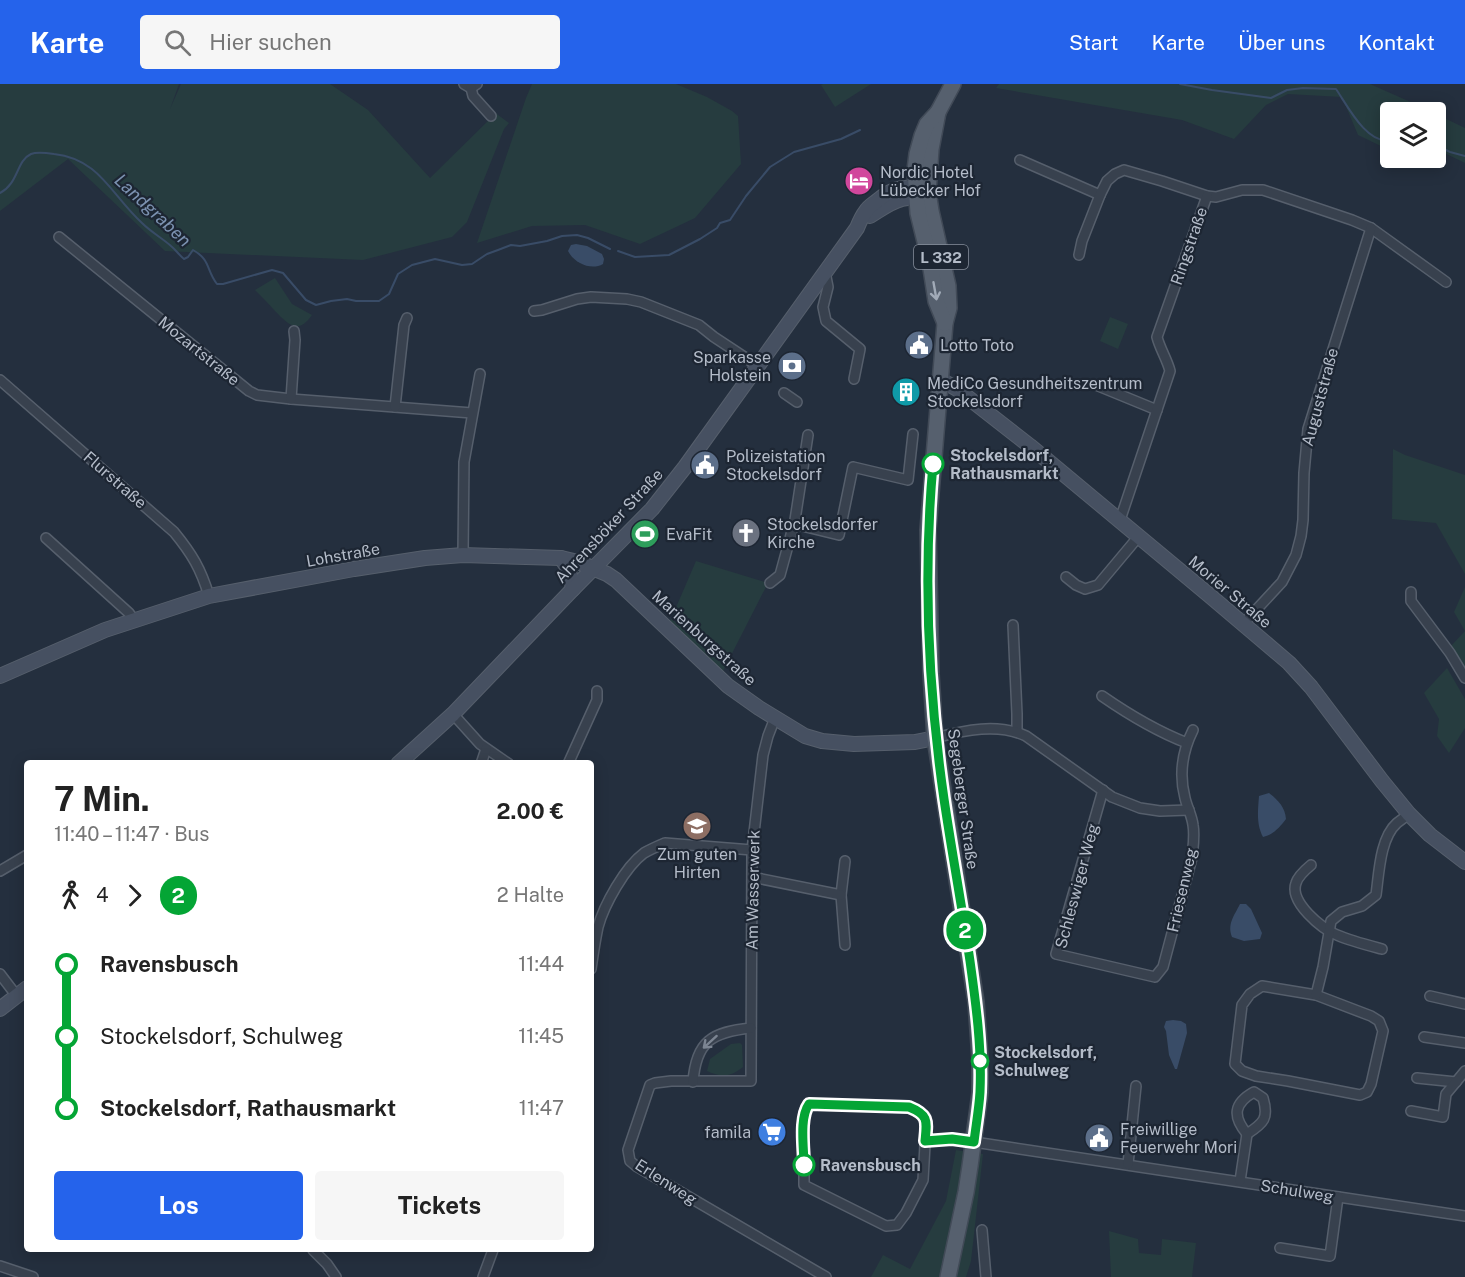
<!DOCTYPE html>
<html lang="de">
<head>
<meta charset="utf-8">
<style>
  body { margin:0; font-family:"Public Sans",sans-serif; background:#f6f6f6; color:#222; height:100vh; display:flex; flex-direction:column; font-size:22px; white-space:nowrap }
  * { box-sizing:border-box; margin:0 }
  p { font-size:20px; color:#767676 }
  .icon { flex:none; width:33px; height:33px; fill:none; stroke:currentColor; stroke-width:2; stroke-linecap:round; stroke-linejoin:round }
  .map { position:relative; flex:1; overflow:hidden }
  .details { position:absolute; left:24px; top:676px; width:570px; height:492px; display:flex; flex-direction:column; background:#fff; border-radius:6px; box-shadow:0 3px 15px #0003 }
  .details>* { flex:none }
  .badge { padding:0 12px; border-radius:20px; font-size:21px; line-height:39px }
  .fabs { position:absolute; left:1380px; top:18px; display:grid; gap:12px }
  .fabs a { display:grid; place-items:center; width:66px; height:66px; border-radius:6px; background:#fff; box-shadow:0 3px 15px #0003; font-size:30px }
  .map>.badge { position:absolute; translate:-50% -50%; box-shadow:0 0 0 3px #fff }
  .legs { display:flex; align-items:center; gap:9px; height:66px; padding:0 30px; font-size:20px }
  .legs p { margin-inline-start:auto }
  .headline { display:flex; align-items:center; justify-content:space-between; height:102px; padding:0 30px }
  h1 { font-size:33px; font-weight:700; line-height:45px }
  .cta { display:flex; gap:12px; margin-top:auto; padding:12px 30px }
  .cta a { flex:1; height:69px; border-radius:6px; background:#2563eb; color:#fff; font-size:24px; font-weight:700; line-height:69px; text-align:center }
  .cta a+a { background:#f6f6f6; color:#222 }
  ul { padding:0 30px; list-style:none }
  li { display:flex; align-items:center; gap:21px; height:72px; font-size:22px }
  li i { display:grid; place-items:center; width:9px; height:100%; margin:0 8px; background:currentColor }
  li i::after { content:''; width:15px; height:15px; margin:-8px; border:4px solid; border-radius:50%; background:#fff }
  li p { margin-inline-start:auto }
  li:first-child i { background:linear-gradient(#0000 50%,currentColor 0) }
  li:last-child i { background:linear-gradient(currentColor 50%,#0000 0) }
  header { display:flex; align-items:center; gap:36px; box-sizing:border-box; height:84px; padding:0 30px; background:#2563eb; color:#fff }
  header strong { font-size:28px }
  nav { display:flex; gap:33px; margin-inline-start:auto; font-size:21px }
  .search { width:420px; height:54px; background:#f6f6f6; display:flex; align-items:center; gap:15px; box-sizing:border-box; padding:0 21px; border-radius:6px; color:#767676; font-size:22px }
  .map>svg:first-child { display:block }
</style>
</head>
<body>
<header>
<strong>Karte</strong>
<div class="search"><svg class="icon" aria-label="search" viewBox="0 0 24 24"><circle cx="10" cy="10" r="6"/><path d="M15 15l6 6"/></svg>Hier suchen</div>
<nav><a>Start</a><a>Karte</a><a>Über uns</a><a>Kontakt</a></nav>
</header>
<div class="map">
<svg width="1465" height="1193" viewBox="0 0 1465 1193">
  <rect width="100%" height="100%" fill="#242f3e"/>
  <g fill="#263c3f">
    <path d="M0,0H179L170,25L181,0H330L368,26L430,94L491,34L494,28L509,39L504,45L467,138L452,153L363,176L165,167L68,75L0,127Z"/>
    <path d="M532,0H676L707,13L732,27L738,32L741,80L695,134L640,160L585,141L532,142L477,159L526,14Z"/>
    <path d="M823,0H871L835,23L821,1Z"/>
    <path d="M999,0H1370L1433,28H1390V63L1385,64L1358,51L1342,13L1288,10L1266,21L1234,55L1182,36L996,4Z"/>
    <path d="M1436,30L1465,44V79L1436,65Z"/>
    <path d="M275,194L292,220L312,231C298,251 289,241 275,227C269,220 262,213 255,206Z"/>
    <path d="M1110,233L1128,240L1118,265L1100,257Z"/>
    <path d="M1393,365L1405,371L1465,391V490L1436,439L1392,435Z"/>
    <path d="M696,477L768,499L720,593L668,542Z"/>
    <path d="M1465,503V585L1451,562L1465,547L1454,528Z"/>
    <path d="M1447,584L1465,615V644L1449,669L1437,652L1439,635L1424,609Z"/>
    <path d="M740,959L742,961L743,983C730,993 722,994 707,987L710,975L731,960Z"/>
    <path d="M956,1066L983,1070L971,1177L966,1193H871L883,1171L910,1185L946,1117Z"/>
    <path d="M1109,1147L1138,1155L1139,1169L1161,1171L1162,1155L1196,1159L1192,1193H1111Z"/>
  </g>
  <g fill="#394c67">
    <path d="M576,160L587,162L602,170L604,175L603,180C591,187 574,179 568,167L571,161Z"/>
    <path d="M1269,709C1278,716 1285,723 1286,735C1280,743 1273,751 1263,753C1256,740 1258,726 1259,712Z"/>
    <path d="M1240,820H1246L1251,825L1262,849L1260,855L1244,857L1232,853C1227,840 1234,832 1240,820Z"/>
    <path d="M1173,936L1181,937L1186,940L1187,949L1177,985H1175L1169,971L1166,947L1164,943L1166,937Z"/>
  </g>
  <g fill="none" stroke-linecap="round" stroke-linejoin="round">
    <g stroke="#394c67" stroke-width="2">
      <path d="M1180,0L1212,6L1271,14L1287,6L1303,4L1336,5C1347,21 1367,61 1390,56"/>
      <path d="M1436,61L1450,68L1465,72"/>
      <path d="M0,109C19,99 16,77 31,70C36,68 47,69 54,70C100,75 111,111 142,139C151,148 162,154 171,162C176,166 179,171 184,175L188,173L193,166C211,176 206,186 217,200H223L272,186L283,189L306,216L316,221L331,217L347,215L356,217H379L389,210L398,190L412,181L435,175L462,181L472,180L487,170L498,166L511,161L520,162L547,157L562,152L577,151L588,154L610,165"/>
      <path d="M618,167L635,173L669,171L700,155L717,144L720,139L730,136L746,112L770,83L794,68L841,55L860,46"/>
    </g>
    <g stroke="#565f6c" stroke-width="12">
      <g id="street">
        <path d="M464,0L471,4L477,0"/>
        <path d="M471,4L473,12L491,32"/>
        <path d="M1020,76L1100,111"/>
        <path d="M59,153L249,307L257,311L291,315L472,329"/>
        <path d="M1079,171L1082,157L1100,111L1107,97L1115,90L1124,86L1162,97L1207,112L1216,113L1242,106H1263L1352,136L1371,144L1446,198"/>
        <path d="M825,188L828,203L823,223L826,237L860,265L854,295"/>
        <path d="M534,227L542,226L577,215L591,213L627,215L641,218L699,241L714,253L758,282"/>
        <path d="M0,296L174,448C192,470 201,485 209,512"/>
        <path d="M1096,301L1157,326"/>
        <path d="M784,309L797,318"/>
        <path d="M291,315L295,256L294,247"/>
        <path d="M395,323L404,241L407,234"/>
        <path d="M1120,436L1170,287C1167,275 1160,265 1157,253L1207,112"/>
        <path d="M794,440L839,451L853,383L908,396L913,350"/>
        <path d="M46,454L129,529L134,536"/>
        <path d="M463,471L464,378L480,290"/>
        <path d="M1066,493L1076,501L1085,505L1098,501L1139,452"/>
        <path d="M770,499L780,491L795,436L808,351"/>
        <path d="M1411,508V517L1450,569L1465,594"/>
        <path d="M1243,540L1282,498L1296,471L1301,452L1303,436L1304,389L1308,345L1371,144"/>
        <path d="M1013,541L1017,630V648"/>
        <path d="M1102,612C1128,630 1156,647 1187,659"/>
        <path d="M453,630L480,660L509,680"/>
        <path d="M775,634L768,652L763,671L752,766L751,997H671L655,999L650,1001L628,1066L630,1077L636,1082L826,1193"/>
        <path d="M935,654C965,646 998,639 1026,652L1112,713L1140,724L1160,727L1189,726"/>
        <path d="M481,680L486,665"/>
        <path d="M568,680L597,616V607"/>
        <path d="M1103,706L1056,870L1155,893L1163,883L1192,774C1193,763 1195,752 1193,741C1192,732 1187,723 1185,714C1179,691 1182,668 1193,646"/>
        <path d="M845,777L841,811L845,861"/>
        <path d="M1311,781C1305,786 1298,792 1296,799C1289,818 1322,845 1337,851C1351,857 1367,861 1382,865"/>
        <path d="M0,787L27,771"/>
        <path d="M752,793L841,811"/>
        <path d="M591,885C593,871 595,857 598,843C604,821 625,783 644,769C651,765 658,762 665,759L752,766"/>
        <path d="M0,890L16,911"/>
        <path d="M1262,902L1316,911L1371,932L1379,937L1383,947L1371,1000L1367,1008L1360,1011L1288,997L1256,992L1242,987L1235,980L1242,921L1250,910Z"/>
        <path d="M1316,911L1323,883L1331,837L1342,828L1362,822L1376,811C1379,789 1380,754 1397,739C1401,736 1405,733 1409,730"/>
        <path d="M1430,912L1465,920"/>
        <path d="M1424,953L1465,959"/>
        <path d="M1417,994L1456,998"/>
        <path d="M693,998C696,957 712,948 751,944"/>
        <path d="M1254,1008L1263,1014C1269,1034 1264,1039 1247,1050C1232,1032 1234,1019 1254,1008Z"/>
        <path d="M809,1020L909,1023L920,1028L925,1032L926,1043L923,1096L906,1129L897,1141L886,1142L804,1101V1036L805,1026Z"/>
        <path d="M1411,1027L1443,1033L1446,1010L1465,987"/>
        <path d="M925,1057L952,1055L974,1058L1465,1132"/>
        <path d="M1128,1080L1136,1002"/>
        <path d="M1240,1097L1247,1050"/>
        <path d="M982,1146L986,1193"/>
        <path d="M1280,1164L1330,1172L1338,1113"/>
        <path d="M313,1166L327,1180L336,1193"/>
        <path d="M0,1182L33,1193"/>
        <path d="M483,1193L493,1166"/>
      </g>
    </g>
    <g stroke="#565f6c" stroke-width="16">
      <g id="secondary">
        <path d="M870,132C880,126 890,118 902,115C912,113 916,114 926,109"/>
        <path d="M941,296L957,305L1030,362L1209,511L1289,579L1311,603L1382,697L1409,730L1430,751L1465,778"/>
        <path d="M561,474C569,484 571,492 573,505"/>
        <path d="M0,592L105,546L209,512L354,485L425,474L463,471L561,474L578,478L607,490L616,496L728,602L759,624L805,652L822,657L854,660L915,658L935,654"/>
        <path d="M398,680L453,630L573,505L652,425L685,383L857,144C859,139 862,132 866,127C868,123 873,120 877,117C893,103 905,101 926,107"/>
        <path d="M0,925L27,904"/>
      </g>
    </g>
    <g stroke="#414a57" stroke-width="18">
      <g id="primary">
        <path d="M938,28L931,65L928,108L931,127L948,202L949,224L945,239L928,446L931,590L935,654L976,918L980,975V1009L970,1082L966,1108L948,1193"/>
        <path d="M945,239L936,217L930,178L918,129L915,86L917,70L922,52L927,40L938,28L953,0"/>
      </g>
    </g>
    <use href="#street" stroke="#38414e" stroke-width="9"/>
    <use href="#secondary" stroke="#465061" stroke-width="14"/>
    <use href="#primary" stroke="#56606e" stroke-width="15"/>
  </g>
  <defs><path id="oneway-shaft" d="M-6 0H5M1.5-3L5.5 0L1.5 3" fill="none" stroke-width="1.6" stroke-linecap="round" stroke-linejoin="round" transform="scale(1.5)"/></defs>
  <use stroke="#a1aab7" href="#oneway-shaft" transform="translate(935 207) rotate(80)"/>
  <use stroke="#7c8592" href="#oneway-shaft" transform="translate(710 958) rotate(138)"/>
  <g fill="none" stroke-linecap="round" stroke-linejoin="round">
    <g stroke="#fff" stroke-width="14">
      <path id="line-1" d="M804,1081C804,1064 799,1034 809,1020L909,1023C929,1031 927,1037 925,1057L952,1055L974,1058C976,1041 979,1025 980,1008C982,964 976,920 970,877C962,823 952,769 944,715C928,604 923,492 933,380"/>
    </g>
    <use href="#line-1" stroke="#04a535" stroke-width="9"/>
  </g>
  <defs>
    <g id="hotel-disc" transform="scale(1.5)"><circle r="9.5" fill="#d1479c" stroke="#1d2633"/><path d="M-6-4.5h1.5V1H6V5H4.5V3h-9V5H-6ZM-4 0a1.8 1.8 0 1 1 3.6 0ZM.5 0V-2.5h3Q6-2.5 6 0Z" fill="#fff"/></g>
    <g id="civic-disc" transform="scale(1.5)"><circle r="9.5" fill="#5c6f8a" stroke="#1d2633"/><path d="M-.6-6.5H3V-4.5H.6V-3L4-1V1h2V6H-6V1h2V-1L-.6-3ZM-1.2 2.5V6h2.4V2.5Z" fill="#fff"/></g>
    <g id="bank-disc" transform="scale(1.5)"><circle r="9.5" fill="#5c6f8a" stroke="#1d2633"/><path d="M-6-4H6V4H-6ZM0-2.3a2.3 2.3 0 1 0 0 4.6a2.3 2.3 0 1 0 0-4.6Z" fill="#fff"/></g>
    <g id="building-disc" transform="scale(1.5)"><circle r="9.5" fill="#0f9aa8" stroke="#1d2633"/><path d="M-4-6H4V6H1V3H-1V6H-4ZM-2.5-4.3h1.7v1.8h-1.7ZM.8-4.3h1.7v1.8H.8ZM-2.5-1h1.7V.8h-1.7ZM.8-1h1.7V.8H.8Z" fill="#fff"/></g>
    <g id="church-disc" transform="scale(1.5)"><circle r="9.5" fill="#6b7280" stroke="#1d2633"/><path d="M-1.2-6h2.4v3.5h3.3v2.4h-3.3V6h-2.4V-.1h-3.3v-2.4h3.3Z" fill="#fff"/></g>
    <g id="stadium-disc" transform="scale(1.5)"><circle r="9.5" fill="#2e9e5b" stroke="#1d2633"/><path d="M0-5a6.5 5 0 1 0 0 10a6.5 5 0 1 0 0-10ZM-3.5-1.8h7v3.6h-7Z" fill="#fff"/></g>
    <g id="school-disc" transform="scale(1.5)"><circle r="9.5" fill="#8d6e63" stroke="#1d2633"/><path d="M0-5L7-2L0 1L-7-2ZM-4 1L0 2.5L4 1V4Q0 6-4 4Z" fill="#fff"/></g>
    <g id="supermarket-disc" transform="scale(1.5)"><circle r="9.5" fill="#3f7fe0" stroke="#1d2633"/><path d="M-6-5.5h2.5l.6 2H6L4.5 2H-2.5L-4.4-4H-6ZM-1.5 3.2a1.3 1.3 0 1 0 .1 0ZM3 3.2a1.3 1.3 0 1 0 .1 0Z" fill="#fff"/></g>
  </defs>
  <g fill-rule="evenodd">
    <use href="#hotel-disc" x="859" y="97"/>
    <use href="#civic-disc" x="919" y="261"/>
    <use href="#bank-disc" x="792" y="282"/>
    <use href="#building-disc" x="906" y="308"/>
    <use href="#civic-disc" x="705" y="381"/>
    <use href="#church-disc" x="746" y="449"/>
    <use href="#stadium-disc" x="645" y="450"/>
    <use href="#school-disc" x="697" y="742"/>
    <use href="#supermarket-disc" x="772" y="1048"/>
    <use href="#civic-disc" x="1099" y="1054"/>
  </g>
  <g fill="#fff" stroke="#04a535" stroke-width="3">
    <circle cx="933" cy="380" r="10"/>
    <circle cx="980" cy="977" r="8"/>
    <circle cx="804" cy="1081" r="10"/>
  </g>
  <g text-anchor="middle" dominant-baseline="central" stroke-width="4.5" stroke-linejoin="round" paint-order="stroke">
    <rect fill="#1d2633" stroke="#878f9c" stroke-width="1.5" x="914" y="161" width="54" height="24" rx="4.5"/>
    <g font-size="15" font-weight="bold" fill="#b4bcc9">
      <text x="941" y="173">L 332</text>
    </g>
    <g font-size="16" fill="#b4bcc9" stroke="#1d2633" text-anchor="start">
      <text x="880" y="88">Nordic Hotel<tspan x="880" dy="18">Lübecker Hof</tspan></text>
      <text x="940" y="261">Lotto Toto</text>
      <text x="771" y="273" text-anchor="end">Sparkasse<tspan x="771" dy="18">Holstein</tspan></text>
      <text x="927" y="299">MediCo Gesundheitszentrum<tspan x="927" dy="18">Stockelsdorf</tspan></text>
      <text x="726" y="372">Polizeistation<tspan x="726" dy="18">Stockelsdorf</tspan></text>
      <text x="767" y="440">Stockelsdorfer<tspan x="767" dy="18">Kirche</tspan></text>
      <text x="666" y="450">EvaFit</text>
      <text x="697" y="770" text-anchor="middle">Zum guten<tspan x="697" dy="18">Hirten</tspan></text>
      <text x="1120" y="1045">Freiwillige<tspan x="1120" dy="18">Feuerwehr Mori</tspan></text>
      <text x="751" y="1048" text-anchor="end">famila</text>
    </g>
    <g font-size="16" fill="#b4bcc9" stroke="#1d2633">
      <text transform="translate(1189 162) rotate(-71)">Ringstraße</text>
      <text transform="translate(199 267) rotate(39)">Mozartstraße</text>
      <text transform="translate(1320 313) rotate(-75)">Auguststraße</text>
      <text transform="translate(115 396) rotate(41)">Flurstraße</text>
      <text transform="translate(609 442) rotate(-47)">Ahrensböker Straße</text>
      <text transform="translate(343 471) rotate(-10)">Lohstraße</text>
      <text transform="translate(1230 508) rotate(40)">Morier Straße</text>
      <text transform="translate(704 554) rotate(42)">Marienburgstraße</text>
      <text transform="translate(963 715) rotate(82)">Segeberger Straße</text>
      <text transform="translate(1077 802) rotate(-75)">Schleswiger Weg</text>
      <text transform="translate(753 806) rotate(-89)">Am Wasserwerk</text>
      <text transform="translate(1182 806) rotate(-77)">Friesenweg</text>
      <text transform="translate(666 1098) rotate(33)">Erlenweg</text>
      <text transform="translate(1297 1107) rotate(9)">Schulweg</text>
    </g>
    <g font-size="16" font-weight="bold" fill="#b4bcc9" stroke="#1d2633" text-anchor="start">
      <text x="950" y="371">Stockelsdorf,<tspan x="950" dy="18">Rathausmarkt</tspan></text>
      <text x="994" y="968">Stockelsdorf,<tspan x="994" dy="18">Schulweg</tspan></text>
      <text x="820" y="1081">Ravensbusch</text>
    </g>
    <g font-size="18" font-style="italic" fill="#7c92b1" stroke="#1d2633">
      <text transform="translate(153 126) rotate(43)">Landgraben</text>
    </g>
  </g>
</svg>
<div class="fabs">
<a><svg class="icon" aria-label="layers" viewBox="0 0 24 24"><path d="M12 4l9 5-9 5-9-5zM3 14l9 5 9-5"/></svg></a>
</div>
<b class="badge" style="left:965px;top:846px;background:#04a535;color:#fff">2</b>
<section class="details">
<div class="headline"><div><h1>7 Min.</h1><p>11:40 – 11:47 · Bus</p></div><b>2.00 €</b></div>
<div class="legs"><svg class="icon" aria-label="walk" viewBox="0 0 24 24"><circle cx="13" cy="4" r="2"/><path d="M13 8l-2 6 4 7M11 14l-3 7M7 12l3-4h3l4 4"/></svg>4<svg class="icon" aria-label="forward" viewBox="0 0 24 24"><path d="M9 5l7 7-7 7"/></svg><b class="badge" style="background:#04a535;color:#fff">2</b><p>2 Halte</p></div>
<ul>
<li><i style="color:#04a535"></i><b>Ravensbusch</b><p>11:44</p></li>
<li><i style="color:#04a535"></i><span>Stockelsdorf, Schulweg</span><p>11:45</p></li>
<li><i style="color:#04a535"></i><b>Stockelsdorf, Rathausmarkt</b><p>11:47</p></li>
</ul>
<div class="cta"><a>Los</a><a>Tickets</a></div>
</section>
</div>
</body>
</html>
